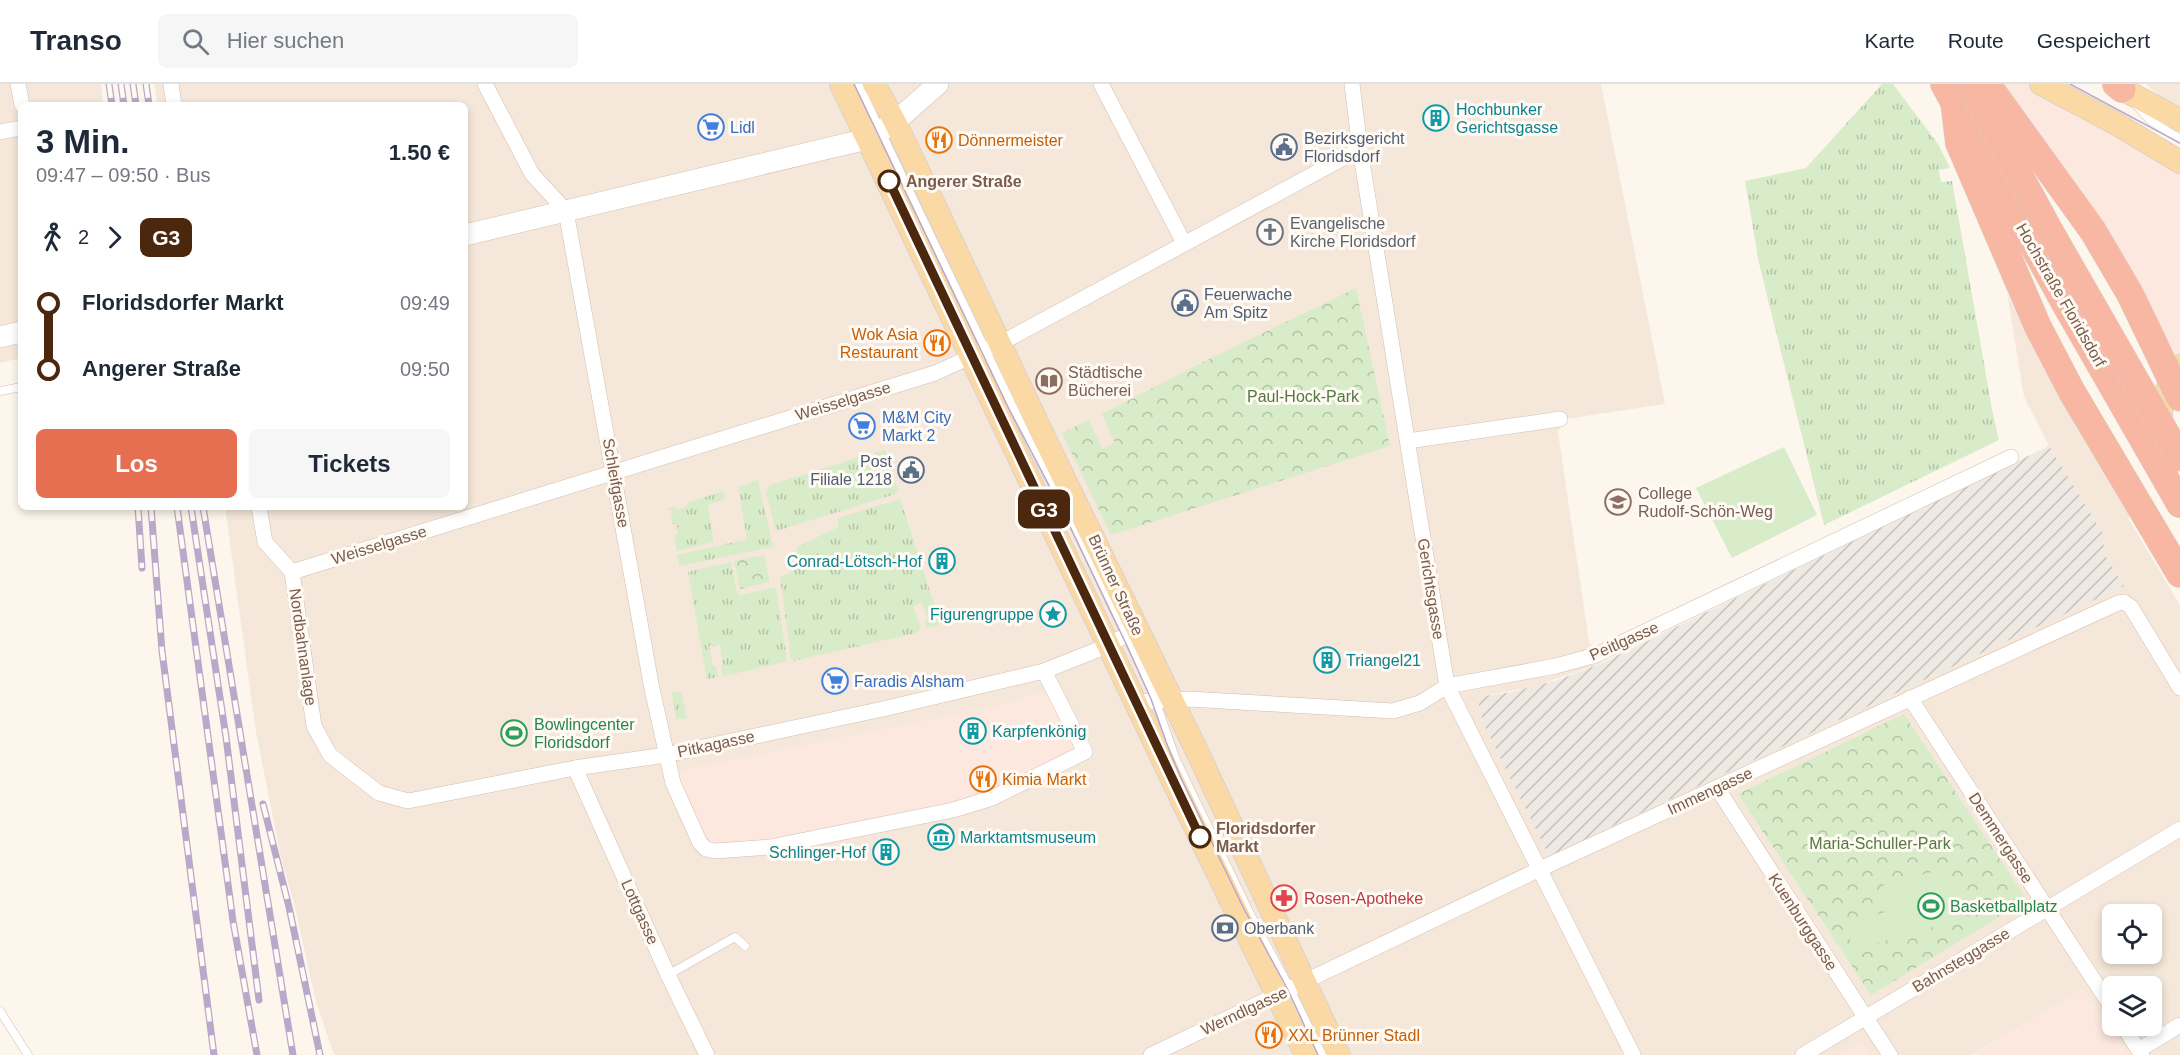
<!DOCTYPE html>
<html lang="de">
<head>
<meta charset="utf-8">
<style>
  body { margin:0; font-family:Arial,sans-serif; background:#f6f6f7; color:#1f2937; height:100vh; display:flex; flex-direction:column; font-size:22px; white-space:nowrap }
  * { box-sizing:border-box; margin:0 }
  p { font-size:20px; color:#747a83 }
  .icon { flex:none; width:33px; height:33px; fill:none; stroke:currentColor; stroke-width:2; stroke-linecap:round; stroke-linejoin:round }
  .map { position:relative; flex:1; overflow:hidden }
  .drawer { position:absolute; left:18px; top:18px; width:450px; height:408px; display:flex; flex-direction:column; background:#fff; border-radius:9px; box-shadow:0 3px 9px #0003 }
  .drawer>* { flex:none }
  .badge { padding:0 12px; border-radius:9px; font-size:21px; line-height:39px }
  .fabs { position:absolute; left:2102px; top:820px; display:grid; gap:12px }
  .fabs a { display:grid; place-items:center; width:60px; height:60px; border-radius:9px; background:#fff; box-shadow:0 3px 9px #0003; font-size:30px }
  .map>.badge { position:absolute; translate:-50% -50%; box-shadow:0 0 0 3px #fff }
  .legs { display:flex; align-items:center; gap:9px; height:66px; padding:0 18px; font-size:20px }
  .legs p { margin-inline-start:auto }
  .head { display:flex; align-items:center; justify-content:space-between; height:102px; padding:0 18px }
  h1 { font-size:33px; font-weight:700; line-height:45px }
  .action { display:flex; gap:12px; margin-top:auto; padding:12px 18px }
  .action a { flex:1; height:69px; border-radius:9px; background:#e76f51; color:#fff; font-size:24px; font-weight:700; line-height:69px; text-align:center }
  .action a+a { background:#f6f6f7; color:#1f2937 }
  ul { padding:0 18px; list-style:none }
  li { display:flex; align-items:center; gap:21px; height:66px; font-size:22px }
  li i { display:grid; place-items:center; width:9px; height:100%; margin:0 8px; background:currentColor }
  li i::after { content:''; width:15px; height:15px; margin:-8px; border:4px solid; border-radius:50%; background:#fff }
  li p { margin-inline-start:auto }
  li:first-child i { background:linear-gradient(#0000 50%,currentColor 0) }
  li:last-child i { background:linear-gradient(currentColor 50%,#0000 0) }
  header { display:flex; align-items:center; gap:36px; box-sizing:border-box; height:84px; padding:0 30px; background:#fff; border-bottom:2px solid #e0e1e3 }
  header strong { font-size:28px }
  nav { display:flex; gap:33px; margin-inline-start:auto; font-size:21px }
  .search { width:420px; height:54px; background:#f6f6f7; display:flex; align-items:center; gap:15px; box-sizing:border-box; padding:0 21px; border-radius:9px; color:#747a83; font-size:22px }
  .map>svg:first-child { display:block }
</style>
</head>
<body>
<header>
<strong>Transo</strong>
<div class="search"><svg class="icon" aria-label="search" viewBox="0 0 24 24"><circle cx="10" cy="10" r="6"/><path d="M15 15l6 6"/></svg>Hier suchen</div>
<nav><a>Karte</a><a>Route</a><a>Gespeichert</a></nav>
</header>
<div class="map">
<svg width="2180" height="971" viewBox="0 0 2180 971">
  <defs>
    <pattern id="industrial-furrows" width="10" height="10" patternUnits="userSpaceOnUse" patternTransform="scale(1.5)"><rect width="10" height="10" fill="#efe9e4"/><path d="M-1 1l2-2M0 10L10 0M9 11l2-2" fill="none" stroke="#c7c0bb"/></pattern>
    <pattern id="grass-tufts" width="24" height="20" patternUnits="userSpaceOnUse" patternTransform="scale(1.5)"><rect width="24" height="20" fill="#d8ecc9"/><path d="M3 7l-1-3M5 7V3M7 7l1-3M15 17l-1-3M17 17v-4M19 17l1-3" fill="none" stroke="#b4c2a5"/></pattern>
    <pattern id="park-crowns" width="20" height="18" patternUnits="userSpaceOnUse" patternTransform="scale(1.5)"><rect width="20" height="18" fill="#d8ecc9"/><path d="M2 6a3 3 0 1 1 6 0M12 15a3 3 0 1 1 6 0" fill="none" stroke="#b4c2a5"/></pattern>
  </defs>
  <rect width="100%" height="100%" fill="#fdf6ec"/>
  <g fill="#f5e8da" fill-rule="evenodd">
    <path d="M0,0H101L103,21H21V274L0,279Z"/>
    <path d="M155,0H1601L1665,320L1566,335L1558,348L1589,557L1602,579L1536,602L1484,612L1549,771L2124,502L2105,471L2102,448L2049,362L2024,313L2007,209L2040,278L2131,431L2128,434L2180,521V971H2128L2082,905L1972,971H1869L1861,959L1840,971H334L316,918L294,819L281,774L256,648L225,423H465V21H157ZM2112,831H2151V870H2112ZM2112,903H2151V942H2112Z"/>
    <path d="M2146,0H2180V32Z"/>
  </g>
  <g fill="#fde8e0">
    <path d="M2004,0H2068L2180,64V280L2117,161Z"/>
    <path d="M1048,605L1074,662V666L988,709L963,716L779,754L712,760L707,756L678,697L679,689L683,686L1006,620Z"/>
    <path d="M2082,904L2128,971H1973L2056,920Z"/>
    <path d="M1861,958L1869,971H1840Z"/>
  </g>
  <path fill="url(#industrial-furrows)" d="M2049,362L2102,448L2105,471L2124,502L1549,772L1485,643L1479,624V615L1484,612L1512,608L1558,596L1602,579Z"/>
  <g fill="url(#grass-tufts)">
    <path d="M1882,0H1893L1938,60L1950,84L1939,86L1941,98L1952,97L1992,325L1999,356L1824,441L1759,179L1745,97L1806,84Z"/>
    <path d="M885,366L898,407L896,410L776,447L766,407L770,401L866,371L869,372L876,398L882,397L875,369Z"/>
    <path d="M758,396L773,463L679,482L678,471L747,455L738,403Z"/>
    <path d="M723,407L725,415L710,420L708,423L714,458L677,467L674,451L678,450L677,440H672L671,426L666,425L675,422L677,426L687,423V419Z"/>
    <path d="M900,415L940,538L937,542L927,544L925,537L928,535L922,519L913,522L921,545L916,549L793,577L791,575L780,493L793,487L797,463L838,443V434Z"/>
    <path d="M731,478L737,509L740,511L776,503L787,576L784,578L725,592L722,591L721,582L723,580L720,561L709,562L713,582H716L718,593L707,595L688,489L690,487Z"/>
    <path d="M681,607L687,634L676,635L672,608Z"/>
  </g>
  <g fill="url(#park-crowns)">
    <path d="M1356,204L1390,362L1111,451L1062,349L1089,336L1102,365L1115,359L1102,330L1203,278Z"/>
    <path d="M764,471L770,498L740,505L734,477Z"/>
    <path d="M1904,630L2027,816L1871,911L1738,710Z"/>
  </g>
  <g fill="#d8ecc9">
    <path d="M1784,363L1817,431L1732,474L1696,404Z"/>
    <path d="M1943,785L1957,836L1856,865L1842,842L1891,826L1883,801Z"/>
  </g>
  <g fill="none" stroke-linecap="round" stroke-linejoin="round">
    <g stroke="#d1beb0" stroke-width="9">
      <g id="lane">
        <path d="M858,0L1031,361L1074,442L1151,604L1176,676L1250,830L1290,905L1322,971"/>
        <path d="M2137,22L2151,37L2180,55"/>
        <path d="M0,307L21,303"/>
        <path d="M668,891L735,853L745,862"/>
        <path d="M0,927L28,971"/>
      </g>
    </g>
    <g stroke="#d1beb0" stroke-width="16">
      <g id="street">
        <path d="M18,0L22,21"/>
        <path d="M171,0L174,21"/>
        <path d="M485,0L532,90L566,127L652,605L673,699L700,759L706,765L715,767L770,763L953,726L992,714L1085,668L1044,587"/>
        <path d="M1101,0L1184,159"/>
        <path d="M1352,0L1360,65L1447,602L1633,971"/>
        <path d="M0,48L21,44"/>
        <path d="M1408,357L1560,335"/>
        <path d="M259,423L265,458L292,488L314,642L330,671L344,682L379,709L408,717L575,684L666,671L883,625L1044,587L1097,566L1137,546"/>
        <path d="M292,488L935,289L1001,259L1360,65"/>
        <path d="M1910,614L2112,924"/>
        <path d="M1137,618L1189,615L1393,627L1420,619L1447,602L1556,582L1596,571L2011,373"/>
        <path d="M575,684L668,891L707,971"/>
        <path d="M1717,704L1890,971"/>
        <path d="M2123,942L2142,971"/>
        <path d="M2139,966L2180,941"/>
        <path d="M1151,971L1540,785L2118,519L2124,518L2131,523L2180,604"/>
        <path d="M1803,971L2180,745"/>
      </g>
    </g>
    <g stroke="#d6c0b0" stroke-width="22">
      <g id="secondary">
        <path d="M465,151L867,55L895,38L938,0"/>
        <path d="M0,253L21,248"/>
      </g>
    </g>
    <g stroke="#dad1cd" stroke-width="24">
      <g id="primary">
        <path d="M841,0L1181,714L1306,971"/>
        <path d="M874,0L895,38L1054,374L1195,663L1339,971"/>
        <path d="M2041,0L2115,39L2180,78"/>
        <path d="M2122,5L2180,36"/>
        <path d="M2162,348C2157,323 2167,302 2180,282"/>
      </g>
    </g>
    <g stroke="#dad1cd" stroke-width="28">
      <g id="highway">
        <path d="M1944,0L2067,223L2180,420"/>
        <path d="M2116,0L2122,5"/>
        <path d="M1954,17L1959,59L2038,243L2072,308L2180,490"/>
      </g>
    </g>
    <use href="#lane" stroke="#fff" stroke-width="8"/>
    <use href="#street" stroke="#fff" stroke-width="15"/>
    <use href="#secondary" stroke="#fff" stroke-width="21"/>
    <use href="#primary" stroke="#fbd9a5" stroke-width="22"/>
    <use href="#highway" stroke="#f7b7a3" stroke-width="27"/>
    <g stroke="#b9a8c9" stroke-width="1.5">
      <path d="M854,0L1008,323L1065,432L1128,564L1151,615L1168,663L1180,692L1243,823L1288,906L1318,971"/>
      <path d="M2070,0L2180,59"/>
    </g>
    <g stroke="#b9a8c9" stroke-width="7">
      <g id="rail">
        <path d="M109,0L112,21"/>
        <path d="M121,0L124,21"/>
        <path d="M133,0L136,21"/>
        <path d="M146,0L149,21"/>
        <path d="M138,423L142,484"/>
        <path d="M151,423L162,567L214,971"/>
        <path d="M177,423L233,837L257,971"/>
        <path d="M191,423L226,653L259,916"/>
        <path d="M203,423L293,971"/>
        <path d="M263,720L289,823L320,971"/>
      </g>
    </g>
    <use href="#rail" stroke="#fffaf3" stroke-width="4.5" stroke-dasharray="14" stroke-linecap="butt"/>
    <g stroke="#dad1cd" stroke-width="28" stroke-linecap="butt">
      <g id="highway-bridge">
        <path d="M1970,0L2048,144L2180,374"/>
        <path d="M1987,0L2093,147L2130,210L2180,314"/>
      </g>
    </g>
    <use href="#highway-bridge" stroke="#f7b7a3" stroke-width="27"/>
  </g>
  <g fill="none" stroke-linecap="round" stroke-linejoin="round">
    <g stroke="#fff" stroke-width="14">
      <path id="line-1" d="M889,97L1200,753"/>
    </g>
    <use href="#line-1" stroke="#4b270d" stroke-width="9"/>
  </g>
  <defs>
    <g id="building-ring" transform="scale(1.35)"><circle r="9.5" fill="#fffaf3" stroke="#0f9aa8" stroke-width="1.5"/><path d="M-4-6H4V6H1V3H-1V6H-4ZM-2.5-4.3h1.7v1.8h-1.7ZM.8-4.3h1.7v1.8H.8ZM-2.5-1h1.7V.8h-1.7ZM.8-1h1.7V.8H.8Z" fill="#0f9aa8"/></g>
    <g id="supermarket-ring" transform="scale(1.35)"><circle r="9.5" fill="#fffaf3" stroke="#3f7fe0" stroke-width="1.5"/><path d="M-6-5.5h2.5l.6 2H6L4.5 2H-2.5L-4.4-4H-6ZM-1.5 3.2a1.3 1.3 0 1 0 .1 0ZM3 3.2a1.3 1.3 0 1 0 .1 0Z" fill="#3f7fe0"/></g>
    <g id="restaurant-ring" transform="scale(1.35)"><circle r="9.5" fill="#fffaf3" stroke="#e8710a" stroke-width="1.5"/><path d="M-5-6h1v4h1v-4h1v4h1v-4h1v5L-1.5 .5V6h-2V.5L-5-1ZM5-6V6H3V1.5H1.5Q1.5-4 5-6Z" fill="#e8710a"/></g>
    <g id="civic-ring" transform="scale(1.35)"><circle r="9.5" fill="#fffaf3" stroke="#5c6f8a" stroke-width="1.5"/><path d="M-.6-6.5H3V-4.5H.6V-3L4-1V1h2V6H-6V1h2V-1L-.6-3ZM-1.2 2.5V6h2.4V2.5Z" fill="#5c6f8a"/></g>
    <g id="church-ring" transform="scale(1.35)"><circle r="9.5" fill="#fffaf3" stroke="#6b7280" stroke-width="1.5"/><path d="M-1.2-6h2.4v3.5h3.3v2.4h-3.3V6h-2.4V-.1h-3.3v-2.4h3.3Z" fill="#6b7280"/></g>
    <g id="library-ring" transform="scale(1.35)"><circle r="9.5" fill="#fffaf3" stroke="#8d6e63" stroke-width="1.5"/><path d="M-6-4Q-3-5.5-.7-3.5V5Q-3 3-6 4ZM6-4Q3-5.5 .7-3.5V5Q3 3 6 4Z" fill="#8d6e63"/></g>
    <g id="school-ring" transform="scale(1.35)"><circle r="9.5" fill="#fffaf3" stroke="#8d6e63" stroke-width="1.5"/><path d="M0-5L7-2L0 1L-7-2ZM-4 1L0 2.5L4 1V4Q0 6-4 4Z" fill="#8d6e63"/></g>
    <g id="sight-ring" transform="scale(1.35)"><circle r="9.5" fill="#fffaf3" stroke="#0f9aa8" stroke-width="1.5"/><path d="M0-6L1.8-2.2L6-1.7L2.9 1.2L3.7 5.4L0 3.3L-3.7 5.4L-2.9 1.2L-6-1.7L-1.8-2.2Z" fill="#0f9aa8"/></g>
    <g id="stadium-ring" transform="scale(1.35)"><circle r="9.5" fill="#fffaf3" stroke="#2e9e5b" stroke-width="1.5"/><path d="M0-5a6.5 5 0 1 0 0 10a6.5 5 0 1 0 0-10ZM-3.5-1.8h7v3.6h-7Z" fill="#2e9e5b"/></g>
    <g id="museum-ring" transform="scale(1.35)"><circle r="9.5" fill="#fffaf3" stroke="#0f9aa8" stroke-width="1.5"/><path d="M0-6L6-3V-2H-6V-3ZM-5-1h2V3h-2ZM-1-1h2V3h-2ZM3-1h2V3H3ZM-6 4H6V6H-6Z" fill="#0f9aa8"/></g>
    <g id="pharmacy-ring" transform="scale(1.35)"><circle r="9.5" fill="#fffaf3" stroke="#e0444e" stroke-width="1.5"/><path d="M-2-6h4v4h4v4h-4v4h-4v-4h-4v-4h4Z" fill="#e0444e"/></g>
    <g id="bank-ring" transform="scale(1.35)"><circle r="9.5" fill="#fffaf3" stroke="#5c6f8a" stroke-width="1.5"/><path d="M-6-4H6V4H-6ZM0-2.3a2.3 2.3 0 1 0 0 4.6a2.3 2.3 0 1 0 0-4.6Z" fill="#5c6f8a"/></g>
  </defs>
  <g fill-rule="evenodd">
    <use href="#building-ring" x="1436" y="34"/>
    <use href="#supermarket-ring" x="711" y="43"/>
    <use href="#restaurant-ring" x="939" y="56"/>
    <use href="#civic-ring" x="1284" y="63"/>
    <use href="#church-ring" x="1270" y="148"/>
    <use href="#civic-ring" x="1185" y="219"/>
    <use href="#restaurant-ring" x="937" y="259"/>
    <use href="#library-ring" x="1049" y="297"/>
    <use href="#supermarket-ring" x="862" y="342"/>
    <use href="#civic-ring" x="911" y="386"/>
    <use href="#school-ring" x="1618" y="418"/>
    <use href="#building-ring" x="942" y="477"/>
    <use href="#sight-ring" x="1053" y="530"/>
    <use href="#building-ring" x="1327" y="576"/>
    <use href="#supermarket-ring" x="835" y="597"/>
    <use href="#building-ring" x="973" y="647"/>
    <use href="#stadium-ring" x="514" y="649"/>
    <use href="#restaurant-ring" x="983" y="695"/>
    <use href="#museum-ring" x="941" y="753"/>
    <use href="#building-ring" x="886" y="768"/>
    <use href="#pharmacy-ring" x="1284" y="814"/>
    <use href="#stadium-ring" x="1931" y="822"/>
    <use href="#bank-ring" x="1225" y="844"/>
    <use href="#restaurant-ring" x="1269" y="951"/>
  </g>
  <g fill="#fff" stroke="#4b270d" stroke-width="3">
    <circle cx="889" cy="97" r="10"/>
    <circle cx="1200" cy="753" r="10"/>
  </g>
  <g text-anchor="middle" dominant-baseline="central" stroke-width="6" stroke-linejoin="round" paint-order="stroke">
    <g font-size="16" fill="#0d838f" stroke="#fffaf3" text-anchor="start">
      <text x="1456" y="25">Hochbunker<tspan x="1456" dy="18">Gerichtsgasse</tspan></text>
      <text x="922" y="477" text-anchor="end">Conrad-Lötsch-Hof</text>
      <text x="1034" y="530" text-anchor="end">Figurengruppe</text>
      <text x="1346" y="576">Triangel21</text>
      <text x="992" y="647">Karpfenkönig</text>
      <text x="960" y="753">Marktamtsmuseum</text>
      <text x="866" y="768" text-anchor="end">Schlinger-Hof</text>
    </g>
    <g font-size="16" fill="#366cbe" stroke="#fffaf3" text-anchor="start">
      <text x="730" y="43">Lidl</text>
      <text x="882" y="333">M&amp;M City<tspan x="882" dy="18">Markt 2</tspan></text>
      <text x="854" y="597">Faradis Alsham</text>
    </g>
    <g font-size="16" fill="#4e5e75" stroke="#fffaf3" text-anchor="start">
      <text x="1304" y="54">Bezirksgericht<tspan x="1304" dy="18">Floridsdorf</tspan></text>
      <text x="1204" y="210">Feuerwache<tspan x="1204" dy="18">Am Spitz</tspan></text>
      <text x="892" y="377" text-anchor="end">Post<tspan x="892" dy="18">Filiale 1218</tspan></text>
      <text x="1244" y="844">Oberbank</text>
    </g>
    <g font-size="16" fill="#c56008" stroke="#fffaf3" text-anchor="start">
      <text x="958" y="56">Dönnermeister</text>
      <text x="918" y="250" text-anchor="end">Wok Asia<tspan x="918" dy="18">Restaurant</tspan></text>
      <text x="1002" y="695">Kimia Markt</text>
      <text x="1288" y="951">XXL Brünner Stadl</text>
    </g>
    <g font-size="16" font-weight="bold" fill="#7a5c4d" stroke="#fffaf3" text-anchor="start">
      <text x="906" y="97">Angerer Straße</text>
      <text x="1216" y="744">Floridsdorfer<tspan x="1216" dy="18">Markt</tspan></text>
    </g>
    <g font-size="16" fill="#5b616d" stroke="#fffaf3" text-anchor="start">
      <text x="1290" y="139">Evangelische<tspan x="1290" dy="18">Kirche Floridsdorf</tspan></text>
    </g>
    <g font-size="16" fill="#7a5c4d" stroke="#fffaf3">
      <text transform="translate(2061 211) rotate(60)">Hochstraße Floridsdorf</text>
      <text transform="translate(843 317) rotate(-17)">Weisselgasse</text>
      <text transform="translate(616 399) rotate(80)">Schleifgasse</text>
      <text transform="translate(379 461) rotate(-17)">Weisselgasse</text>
      <text transform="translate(1116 501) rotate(65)">Brünner Straße</text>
      <text transform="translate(1431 505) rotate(81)">Gerichtsgasse</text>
      <text transform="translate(1624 557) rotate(-24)">Peitlgasse</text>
      <text transform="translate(303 563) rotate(82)">Nordbahnanlage</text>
      <text transform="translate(716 660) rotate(-12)">Pitkagasse</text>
      <text transform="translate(1710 707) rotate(-25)">Immengasse</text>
      <text transform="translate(2001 754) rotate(57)">Demmergasse</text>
      <text transform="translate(640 828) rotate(66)">Lottgasse</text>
      <text transform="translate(1803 838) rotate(57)">Kuenburggasse</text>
      <text transform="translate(1961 876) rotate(-31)">Bahnsteggasse</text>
      <text transform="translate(1244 927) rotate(-25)">Werndlgasse</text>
    </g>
    <g font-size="16" fill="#785e54" stroke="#fffaf3" text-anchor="start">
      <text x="1068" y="288">Städtische<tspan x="1068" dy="18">Bücherei</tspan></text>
      <text x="1638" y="409">College<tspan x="1638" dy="18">Rudolf-Schön-Weg</tspan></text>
    </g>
    <g font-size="16" fill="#537a41" stroke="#fffaf3">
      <text x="1303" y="312">Paul-Hock-Park</text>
      <text x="1880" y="759">Maria-Schuller-Park</text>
    </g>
    <g font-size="16" fill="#27864d" stroke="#fffaf3" text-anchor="start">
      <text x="534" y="640">Bowlingcenter<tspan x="534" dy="18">Floridsdorf</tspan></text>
      <text x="1950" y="822">Basketballplatz</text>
    </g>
    <g font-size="16" fill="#be3a42" stroke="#fffaf3" text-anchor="start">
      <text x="1304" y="814">Rosen-Apotheke</text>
    </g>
  </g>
</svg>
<div class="fabs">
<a><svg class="icon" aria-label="locate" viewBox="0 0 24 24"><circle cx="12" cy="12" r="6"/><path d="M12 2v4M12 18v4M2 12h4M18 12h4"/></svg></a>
<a><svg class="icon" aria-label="layers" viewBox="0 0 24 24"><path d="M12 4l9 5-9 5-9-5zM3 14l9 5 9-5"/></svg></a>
</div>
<b class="badge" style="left:1044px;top:425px;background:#4b270d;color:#fff">G3</b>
<section class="drawer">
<div class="head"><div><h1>3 Min.</h1><p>09:47 – 09:50 · Bus</p></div><b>1.50 €</b></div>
<div class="legs"><svg class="icon" aria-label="walk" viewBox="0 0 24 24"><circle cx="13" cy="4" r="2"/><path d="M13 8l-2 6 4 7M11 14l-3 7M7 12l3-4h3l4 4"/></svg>2<svg class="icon" aria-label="forward" viewBox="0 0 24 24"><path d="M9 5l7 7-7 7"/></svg><b class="badge" style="background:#4b270d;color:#fff">G3</b></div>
<ul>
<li><i style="color:#4b270d"></i><b>Floridsdorfer Markt</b><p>09:49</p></li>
<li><i style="color:#4b270d"></i><b>Angerer Straße</b><p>09:50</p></li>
</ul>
<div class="action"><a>Los</a><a>Tickets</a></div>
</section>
</div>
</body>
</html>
